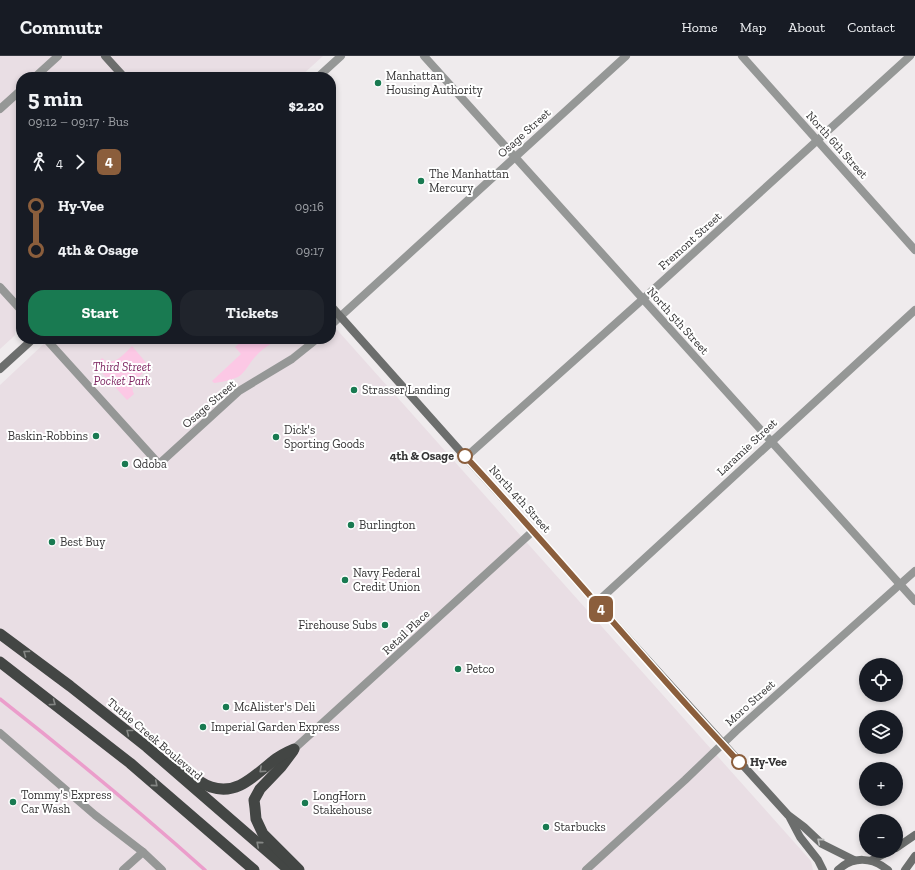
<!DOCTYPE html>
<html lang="en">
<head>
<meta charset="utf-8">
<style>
  body { margin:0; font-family:"Zilla Slab",serif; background:#20242c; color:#f1f3f6; height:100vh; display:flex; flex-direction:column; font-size:15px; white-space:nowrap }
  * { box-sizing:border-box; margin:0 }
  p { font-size:13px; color:#9ea1a6 }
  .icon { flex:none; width:22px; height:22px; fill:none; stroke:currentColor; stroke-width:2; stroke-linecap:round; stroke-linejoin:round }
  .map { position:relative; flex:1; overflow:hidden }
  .side { position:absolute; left:16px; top:16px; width:320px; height:272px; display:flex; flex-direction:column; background:#171b24; border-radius:16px; box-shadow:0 2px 6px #0003 }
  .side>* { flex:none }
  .badge { padding:0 8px; border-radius:6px; font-size:14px; line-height:26px }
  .fabs { position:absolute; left:859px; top:602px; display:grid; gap:8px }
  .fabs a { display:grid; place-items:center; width:44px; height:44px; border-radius:50%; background:#171b24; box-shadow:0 2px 6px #0003; font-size:20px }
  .map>.badge { position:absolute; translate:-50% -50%; box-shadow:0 0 0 2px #fff }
  .legs { display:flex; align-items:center; gap:6px; height:44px; padding:0 12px; font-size:13px }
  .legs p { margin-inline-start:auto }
  .headline { display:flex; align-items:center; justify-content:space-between; height:68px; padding:0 12px }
  h1 { font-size:22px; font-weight:700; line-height:30px }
  .button { display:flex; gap:8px; margin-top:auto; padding:8px 12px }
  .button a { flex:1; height:46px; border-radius:16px; background:#197a51; color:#fff; font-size:16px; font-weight:700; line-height:46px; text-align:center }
  .button a+a { background:#20242c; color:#f1f3f6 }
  ul { padding:0 12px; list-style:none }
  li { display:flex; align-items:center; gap:14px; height:44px; font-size:15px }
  li i { display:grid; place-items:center; width:6px; height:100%; margin:0 5px; background:currentColor }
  li i::after { content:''; width:10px; height:10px; margin:-5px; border:3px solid; border-radius:50%; background:#171b24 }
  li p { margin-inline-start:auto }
  li:first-child i { background:linear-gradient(#0000 50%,currentColor 0) }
  li:last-child i { background:linear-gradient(currentColor 50%,#0000 0) }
  header { display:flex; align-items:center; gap:24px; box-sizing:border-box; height:56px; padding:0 20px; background:#171b24; border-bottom:1px solid #363941 }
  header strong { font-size:19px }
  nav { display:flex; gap:22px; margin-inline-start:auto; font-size:14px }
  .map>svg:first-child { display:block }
</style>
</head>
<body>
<header>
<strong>Commutr</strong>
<nav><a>Home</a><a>Map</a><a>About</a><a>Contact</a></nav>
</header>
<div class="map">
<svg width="915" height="814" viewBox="0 0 915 814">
  <rect width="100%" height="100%" fill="#efebed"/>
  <g fill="#e9dee4">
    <path d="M0,0H323L300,21H21V270L15,275V279L11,283L0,293Z"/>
    <path d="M331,267L811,805L813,814H0V329L49,283H331Z"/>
  </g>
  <g fill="#fcc8e5">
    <path d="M244,283L273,284L272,287C266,291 260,295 255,301C249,307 246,316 238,321C234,323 219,327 214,327L212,325L241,298L235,291Z"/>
    <path d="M132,290L149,310C143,320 128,325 134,338L127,344L95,309L102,302C113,312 124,298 132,290Z"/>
  </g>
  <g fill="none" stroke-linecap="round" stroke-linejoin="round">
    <path stroke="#eb9dcb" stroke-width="3.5" d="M0,643C70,698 139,755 205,814"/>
    <g stroke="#959796" stroke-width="8">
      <path d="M424,0L915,545"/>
      <path d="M742,0L915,194"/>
      <path d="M35,21L58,0"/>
      <path d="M0,53L21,34"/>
      <path d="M331,269L626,0"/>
      <path d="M46,283L159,408L239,335L292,303L317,283"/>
      <path d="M466,401L643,243L910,0"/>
      <path d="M596,547L915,254"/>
      <path d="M294,693L533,475"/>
      <path d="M586,814L685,724L736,675L915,515"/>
    </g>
    <g stroke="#959796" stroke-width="8">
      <path d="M318,21L341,0"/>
      <path d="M0,231L21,254"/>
      <path d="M0,677L95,759L143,796L162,814"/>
      <path d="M123,814L143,796"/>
    </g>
    <g stroke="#6c6e6d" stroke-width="8">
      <path d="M105,0L124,21"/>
      <path d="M331,250L461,396L533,475L605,557L788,759L804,771L822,788L854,804"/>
      <path d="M0,313L33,283"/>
      <path d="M790,762L800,781L818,804L823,814"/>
      <path d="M896,792L915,779"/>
      <path d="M872,804L890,795"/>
      <path d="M838,814C853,800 872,801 888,814"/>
      <path d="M905,814L915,800"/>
    </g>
    <g stroke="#434644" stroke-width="11">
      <path d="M0,578L70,630L147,691L289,814"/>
      <path d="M0,606L130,707L254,814"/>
      <path d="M293,695L281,711L260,733L254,744L255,752L256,763L263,778L299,814"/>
      <path d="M173,705C185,714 197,726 211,731C237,740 255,719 273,705C279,700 287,696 294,693"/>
    </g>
  </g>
  <defs><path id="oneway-chevron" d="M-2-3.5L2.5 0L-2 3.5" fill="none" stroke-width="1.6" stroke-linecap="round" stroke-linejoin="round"/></defs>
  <g stroke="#858785">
    <use href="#oneway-chevron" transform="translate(26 597) rotate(-144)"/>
    <use href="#oneway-chevron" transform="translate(53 647) rotate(37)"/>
    <use href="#oneway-chevron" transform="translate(129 676) rotate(-142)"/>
    <use href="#oneway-chevron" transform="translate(262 714) rotate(138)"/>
    <use href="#oneway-chevron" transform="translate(155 728) rotate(40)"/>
    <use href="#oneway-chevron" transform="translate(259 788) rotate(-139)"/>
  </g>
  <use stroke="#bdbebd" href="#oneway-chevron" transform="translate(820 785) rotate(-140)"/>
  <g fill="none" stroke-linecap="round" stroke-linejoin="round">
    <g stroke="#fff" stroke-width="9">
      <path id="line-1" d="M465,400C558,500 645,606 739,706"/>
    </g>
    <use href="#line-1" stroke="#8b5e3c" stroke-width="6"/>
  </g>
  <g fill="#197a51" stroke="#fff" stroke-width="1.5">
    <circle cx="378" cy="27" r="4"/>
    <circle cx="421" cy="125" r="4"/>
    <circle cx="354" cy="334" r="4"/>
    <circle cx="96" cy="380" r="4"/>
    <circle cx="276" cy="381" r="4"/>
    <circle cx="125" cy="408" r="4"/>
    <circle cx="351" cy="469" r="4"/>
    <circle cx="52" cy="486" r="4"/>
    <circle cx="345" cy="524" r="4"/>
    <circle cx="385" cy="569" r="4"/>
    <circle cx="458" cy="613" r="4"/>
    <circle cx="226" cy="651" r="4"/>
    <circle cx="203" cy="671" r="4"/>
    <circle cx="13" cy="746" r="4"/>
    <circle cx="305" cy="747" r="4"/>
    <circle cx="546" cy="771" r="4"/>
  </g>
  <g fill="#fff" stroke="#8b5e3c" stroke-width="2">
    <circle cx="465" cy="400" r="7"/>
    <circle cx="739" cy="706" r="7"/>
  </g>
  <g text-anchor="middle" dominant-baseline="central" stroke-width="4" stroke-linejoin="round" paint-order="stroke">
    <g font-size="12" fill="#343334" stroke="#fff" text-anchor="start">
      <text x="386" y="20">Manhattan<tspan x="386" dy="14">Housing Authority</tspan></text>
      <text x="429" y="118">The Manhattan<tspan x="429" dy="14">Mercury</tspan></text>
      <text x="362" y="334">Strasser Landing</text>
      <text x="284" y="374">Dick's<tspan x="284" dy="14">Sporting Goods</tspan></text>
      <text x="88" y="380" text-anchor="end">Baskin-Robbins</text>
      <text x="133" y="408">Qdoba</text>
      <text x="359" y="469">Burlington</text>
      <text x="60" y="486">Best Buy</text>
      <text x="353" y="517">Navy Federal<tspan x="353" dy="14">Credit Union</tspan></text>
      <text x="377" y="569" text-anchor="end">Firehouse Subs</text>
      <text x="466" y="613">Petco</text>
      <text x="234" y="651">McAlister's Deli</text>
      <text x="211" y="671">Imperial Garden Express</text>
      <text x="21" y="739">Tommy's Express<tspan x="21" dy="14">Car Wash</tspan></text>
      <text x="313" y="740">LongHorn<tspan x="313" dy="14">Stakehouse</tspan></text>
      <text x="554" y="771">Starbucks</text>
    </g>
    <g font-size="12" fill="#343334" stroke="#fff">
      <text transform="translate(524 77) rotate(-42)">Osage Street</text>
      <text transform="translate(837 89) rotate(48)">North 6th Street</text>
      <text transform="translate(690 185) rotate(-42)">Fremont Street</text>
      <text transform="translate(678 265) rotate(48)">North 5th Street</text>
      <text transform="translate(209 348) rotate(-41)">Osage Street</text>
      <text transform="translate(747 391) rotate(-43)">Laramie Street</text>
      <text transform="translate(520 443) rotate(48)">North 4th Street</text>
      <text transform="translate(406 576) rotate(-43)">Retail Place</text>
      <text transform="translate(750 647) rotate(-42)">Moro Street</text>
      <text transform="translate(155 683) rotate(40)">Tuttle Creek Boulevard</text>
    </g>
    <g font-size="12" font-style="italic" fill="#7d2460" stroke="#fff">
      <text x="122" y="311">Third Street<tspan x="122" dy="14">Pocket Park</tspan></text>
    </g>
    <g font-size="12" font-weight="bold" fill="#343334" stroke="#fff" text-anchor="end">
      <text x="454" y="400">4th &amp; Osage</text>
      <text x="750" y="706" text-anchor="start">Hy-Vee</text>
    </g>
  </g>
</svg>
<div class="fabs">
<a><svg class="icon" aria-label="locate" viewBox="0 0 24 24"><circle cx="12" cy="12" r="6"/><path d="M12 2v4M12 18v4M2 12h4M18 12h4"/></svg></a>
<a><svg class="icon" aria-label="layers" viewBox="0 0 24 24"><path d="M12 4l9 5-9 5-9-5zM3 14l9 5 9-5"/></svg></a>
<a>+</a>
<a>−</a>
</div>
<b class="badge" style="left:601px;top:553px;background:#8b5e3c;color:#fff">4</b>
<section class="side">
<div class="headline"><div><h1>5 min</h1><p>09:12 – 09:17 · Bus</p></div><b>$2.20</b></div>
<div class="legs"><svg class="icon" aria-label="walk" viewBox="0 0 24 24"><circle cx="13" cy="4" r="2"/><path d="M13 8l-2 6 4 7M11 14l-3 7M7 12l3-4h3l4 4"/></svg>4<svg class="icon" aria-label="forward" viewBox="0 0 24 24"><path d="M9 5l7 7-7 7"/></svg><b class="badge" style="background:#8b5e3c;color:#fff">4</b></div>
<ul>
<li><i style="color:#8b5e3c"></i><b>Hy-Vee</b><p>09:16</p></li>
<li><i style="color:#8b5e3c"></i><b>4th &amp; Osage</b><p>09:17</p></li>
</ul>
<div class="button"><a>Start</a><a>Tickets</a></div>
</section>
</div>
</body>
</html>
